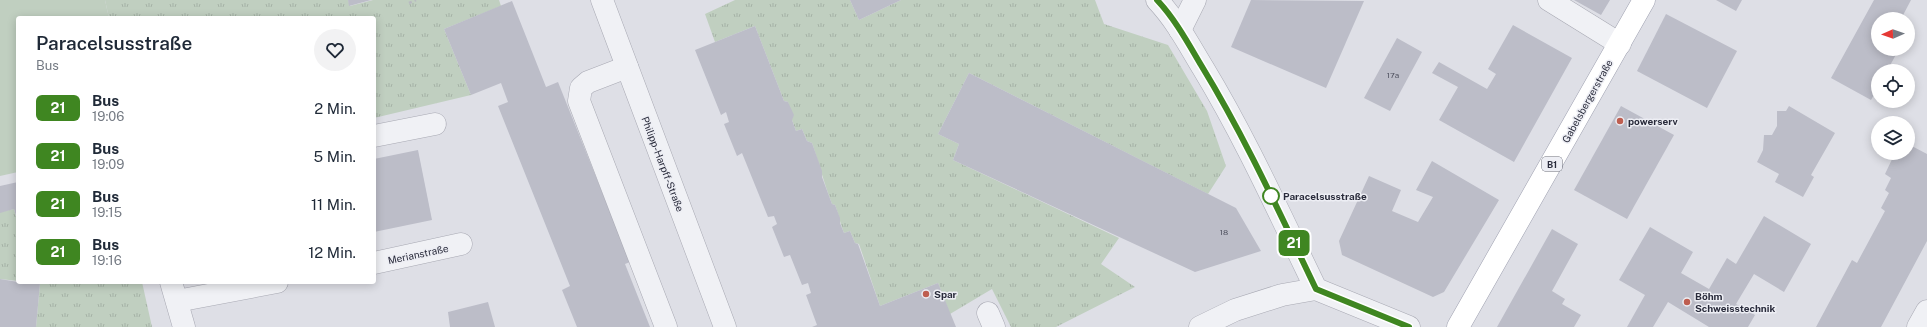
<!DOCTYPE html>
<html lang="de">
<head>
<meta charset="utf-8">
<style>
  body { margin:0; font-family:"Public Sans",sans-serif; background:#f2f2f3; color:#1f2937; height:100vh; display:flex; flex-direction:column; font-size:15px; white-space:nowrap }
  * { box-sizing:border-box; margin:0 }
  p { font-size:13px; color:#747a83 }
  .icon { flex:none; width:22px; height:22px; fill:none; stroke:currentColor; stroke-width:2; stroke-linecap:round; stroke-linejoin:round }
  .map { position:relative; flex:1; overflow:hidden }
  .side { position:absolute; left:16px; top:16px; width:360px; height:268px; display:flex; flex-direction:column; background:#fff; border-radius:4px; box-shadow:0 2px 10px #0003 }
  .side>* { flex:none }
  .badge { padding:0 8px; border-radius:6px; font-size:14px; line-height:26px }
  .needle { width:26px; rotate:268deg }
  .buttons { position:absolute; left:1871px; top:12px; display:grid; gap:8px }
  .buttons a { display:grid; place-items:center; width:44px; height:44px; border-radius:50%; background:#fff; box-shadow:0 2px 10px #0003; font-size:20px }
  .map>.badge { position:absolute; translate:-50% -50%; box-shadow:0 0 0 2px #fff }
  .round { display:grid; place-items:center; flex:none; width:42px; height:42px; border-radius:21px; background:#f2f2f3 }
  .headline { display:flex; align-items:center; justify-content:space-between; height:68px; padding:0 20px }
  h1 { font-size:19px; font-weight:600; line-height:30px }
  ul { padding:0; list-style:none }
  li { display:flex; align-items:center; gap:12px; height:48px; padding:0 20px }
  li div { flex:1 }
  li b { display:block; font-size:15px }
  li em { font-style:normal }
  li .badge { min-width:44px; font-weight:700; text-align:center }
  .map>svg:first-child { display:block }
</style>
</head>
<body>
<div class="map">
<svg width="1927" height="327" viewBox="0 0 1927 327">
  <defs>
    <pattern id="grass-tufts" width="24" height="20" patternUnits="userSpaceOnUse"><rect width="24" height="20" fill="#c0cfc0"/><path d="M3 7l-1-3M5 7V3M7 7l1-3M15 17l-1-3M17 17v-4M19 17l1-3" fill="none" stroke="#a5b2a6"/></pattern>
  </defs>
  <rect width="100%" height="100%" fill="#dedfe6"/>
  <g fill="url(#grass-tufts)">
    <path d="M105,0H348L350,6L373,0H499L501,6L444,29L471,95L374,118V18H109Z"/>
    <path d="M735,0H850L859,20L901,0H1095L1104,24L1168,45L1207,111L1226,166L1208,194L969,73L938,134L959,144L953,160L1119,238L1101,264L1135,287L1056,327H1011L992,289L950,314L938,283L880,306L859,244L855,243L850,231L844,233C840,223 839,215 835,205L832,204C824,183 819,163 812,143L807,141L802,129L796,131L792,120L788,102L784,101L755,26L715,42L705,14Z"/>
    <path d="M14,209L18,223V281L0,279V212Z"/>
    <path d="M33,282H142L152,327H36L40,283Z"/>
  </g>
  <path fill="#c0cfc0" d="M0,0H105L109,18H18V172L0,176Z"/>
  <g fill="#bcbdc8">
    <path d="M348,0H371L349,6Z"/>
    <path d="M850,0H901L859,20Z"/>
    <path d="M1251,0L1364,1L1326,88L1231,47Z"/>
    <path d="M1574,0H1610L1601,15Z"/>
    <path d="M1716,0H1742L1736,11Z"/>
    <path d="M1874,0H1911L1901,19H1878V49H1899L1887,71H1878V88L1871,100L1831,78Z"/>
    <path d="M512,1L546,87L558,82L630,262L625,264L650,327H577L562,290L570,286L498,106L508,102L501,83L471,95L444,29Z"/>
    <path d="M1666,14L1737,51L1707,108L1637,71Z"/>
    <path d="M1513,25L1572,58L1514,162L1439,120L1458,87L1432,73L1439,62L1487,89L1496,74L1488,69Z"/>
    <path d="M755,26L784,101L788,102L794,115L792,120L796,131L802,129L807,141L812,143L822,171V177L832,204L835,205L840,218V223L844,233L850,231L855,243L858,244L880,306L938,283L956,327H812L817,325L806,295L811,293L808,283L802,285L790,255L784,257L772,227L777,224L774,216L768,217L742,153L737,156L724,124L729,122L726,112L721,115L695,50Z"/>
    <path d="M1397,38L1422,52L1390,111L1364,98Z"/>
    <path d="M969,73L1236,208L1261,251L1195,272L953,160L959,144L938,134Z"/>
    <path d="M1621,106L1674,135L1627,219L1574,190Z"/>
    <path d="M1789,106L1835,133L1811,175L1814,177L1803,197L1775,182L1779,174L1757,162L1763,150L1764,135H1772L1777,126V111H1786Z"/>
    <path d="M1908,144L1927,154V241L1881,327H1816L1852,260L1857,263L1885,211L1881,208L1889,193L1885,190L1891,178L1885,174L1895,153H1908Z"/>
    <path d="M418,150L432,220L374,232V159Z"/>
    <path d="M1432,161L1499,200L1444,292L1433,297L1342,255L1339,241L1369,176L1401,190L1392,211L1418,222L1433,197L1416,190Z"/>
    <path d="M18,182V222L14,209L0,213V186Z"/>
    <path d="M1764,216L1811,244L1784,292L1754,274L1736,304L1755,315L1748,327H1709L1668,302L1653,327H1627L1645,295L1619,280L1650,227L1693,252L1681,273L1709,289L1727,258L1736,264Z"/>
    <path d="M1552,229L1578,244L1552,291L1565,299L1562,304L1581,315L1574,327H1497Z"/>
    <path d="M0,279L18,282L40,283L36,327H0Z"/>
    <path d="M488,302L495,327H450L448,312Z"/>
  </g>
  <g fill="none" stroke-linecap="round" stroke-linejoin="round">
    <g stroke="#a8a9b3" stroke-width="23">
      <g id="minor">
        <path d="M602,0L725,327"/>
        <path d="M1157,0C1176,20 1189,45 1203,68C1246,139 1280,215 1316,289"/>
        <path d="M1549,0L1620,44"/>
        <path d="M1180,30L1195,0"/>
        <path d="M627,67L588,82L581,88L579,101L666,327"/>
        <path d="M374,136L435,124"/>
        <path d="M374,263L461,244"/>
        <path d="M171,282L184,327"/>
        <path d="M177,301L277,282"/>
        <path d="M988,313L994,327"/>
        <path d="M1200,327L1235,310L1282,295L1316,289L1409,327"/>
        <path d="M1918,327L1927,311"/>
      </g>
    </g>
    <g stroke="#9fa1b0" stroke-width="23">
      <path id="major" d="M1458,327L1644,0"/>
    </g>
    <path stroke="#b8bac1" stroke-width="2.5" stroke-dasharray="3 3" stroke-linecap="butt" d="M409,3L416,0"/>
    <use href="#minor" stroke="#f0f1f5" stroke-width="22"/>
    <use href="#major" stroke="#fff" stroke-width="22"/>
  </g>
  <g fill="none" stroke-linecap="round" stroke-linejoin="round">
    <g stroke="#fff" stroke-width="9">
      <path id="line" d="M1157,0C1175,19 1188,43 1201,65C1245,137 1280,214 1316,289L1409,327"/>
    </g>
    <use href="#line" stroke="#3f8621" stroke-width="6"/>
  </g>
  <g fill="#be5e50" stroke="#edeef4" stroke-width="1.5">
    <circle cx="1620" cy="121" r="4"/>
    <circle cx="926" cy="294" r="4"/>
    <circle cx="1687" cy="302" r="4"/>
  </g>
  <circle fill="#fff" stroke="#3f8621" stroke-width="2" cx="1271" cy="196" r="8"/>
  <g text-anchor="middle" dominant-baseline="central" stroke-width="3" stroke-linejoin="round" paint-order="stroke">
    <g font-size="8" fill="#4e505e">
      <text x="1393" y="75">17a</text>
      <text x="1224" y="232">18</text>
    </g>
    <rect fill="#edeef4" stroke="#646672" stroke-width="1" x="1542" y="157" width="20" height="14" rx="3"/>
    <g font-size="9" font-weight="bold" fill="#292b3b">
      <text x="1552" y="164">B1</text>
    </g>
    <g font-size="10" fill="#292b3b" stroke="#edeef4">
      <text transform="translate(1587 101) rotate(-61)">Gabelsbergerstraße</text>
      <text transform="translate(663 164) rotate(69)">Philipp-Harpff-Straße</text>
      <text transform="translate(418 254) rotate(-12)">Merianstraße</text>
    </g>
    <g font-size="10" font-weight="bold" fill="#292b3b" stroke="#edeef4" text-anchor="start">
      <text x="1628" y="121">powerserv</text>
      <text x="934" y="294">Spar</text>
      <text x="1695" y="296">Böhm<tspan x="1695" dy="12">Schweisstechnik</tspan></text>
    </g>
    <g font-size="10" font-weight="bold" fill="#292b3b" stroke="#edeef4" text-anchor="start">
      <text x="1283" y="196">Paracelsusstraße</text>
    </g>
  </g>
</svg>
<div class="buttons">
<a><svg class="needle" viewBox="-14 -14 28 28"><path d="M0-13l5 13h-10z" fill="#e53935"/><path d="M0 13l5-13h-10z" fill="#747a83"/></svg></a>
<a><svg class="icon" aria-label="locate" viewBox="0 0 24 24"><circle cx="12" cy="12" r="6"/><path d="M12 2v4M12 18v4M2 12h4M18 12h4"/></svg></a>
<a><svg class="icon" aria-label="layers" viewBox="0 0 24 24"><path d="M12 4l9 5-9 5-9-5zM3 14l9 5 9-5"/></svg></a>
</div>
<b class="badge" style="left:1294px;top:243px;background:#3f8621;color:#fff">21</b>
<section class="side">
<div class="headline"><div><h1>Paracelsusstraße</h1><p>Bus</p></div><a class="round"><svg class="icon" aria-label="heart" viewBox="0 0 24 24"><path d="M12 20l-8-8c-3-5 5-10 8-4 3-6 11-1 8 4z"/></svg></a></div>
<ul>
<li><span class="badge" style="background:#3f8621;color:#fff">21</span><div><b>Bus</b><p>19:06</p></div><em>2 Min.</em></li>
<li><span class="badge" style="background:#3f8621;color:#fff">21</span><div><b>Bus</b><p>19:09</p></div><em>5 Min.</em></li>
<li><span class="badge" style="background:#3f8621;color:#fff">21</span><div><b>Bus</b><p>19:15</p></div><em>11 Min.</em></li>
<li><span class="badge" style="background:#3f8621;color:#fff">21</span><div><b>Bus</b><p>19:16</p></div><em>12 Min.</em></li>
</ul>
</section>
</div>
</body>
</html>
